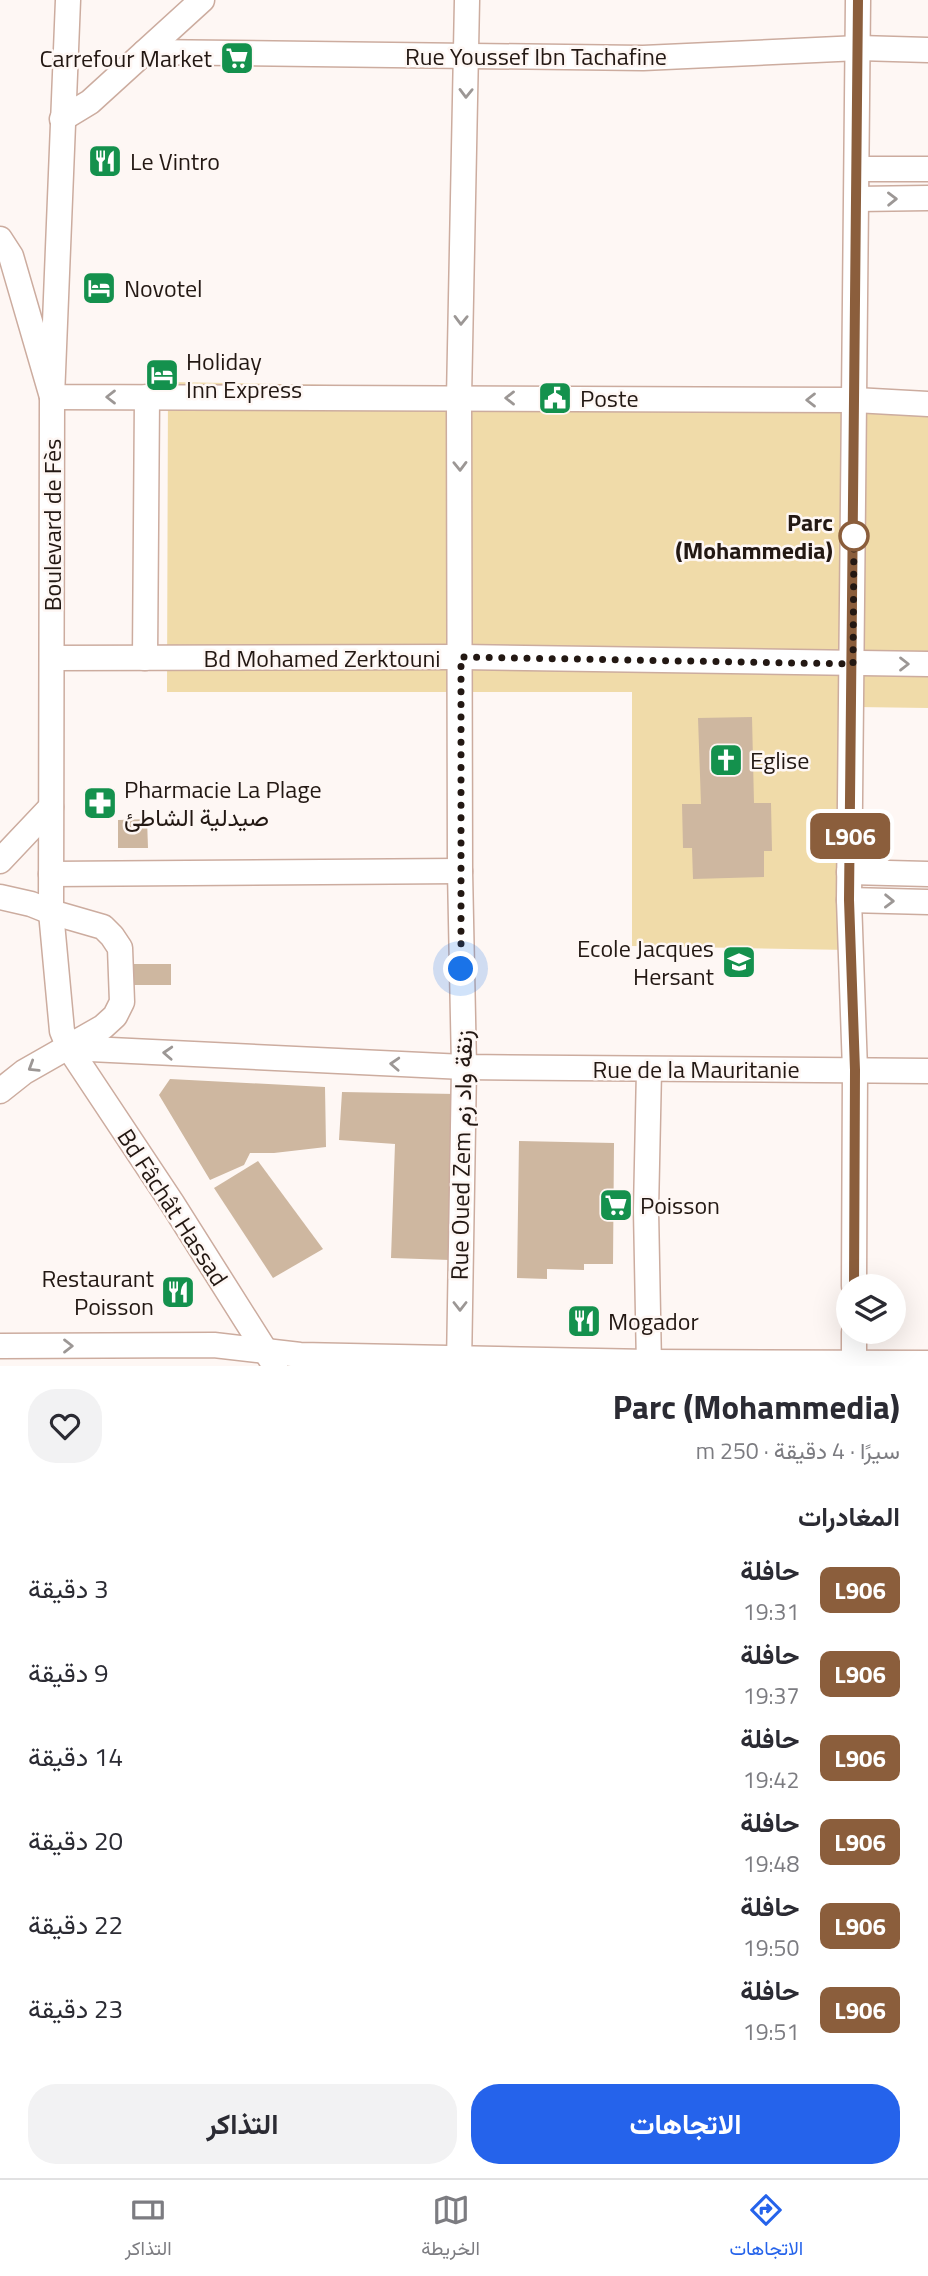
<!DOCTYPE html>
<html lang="ar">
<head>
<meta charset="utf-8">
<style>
  body { margin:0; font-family:"Titillium Web",Vazirmatn,sans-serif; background:#f2f2f3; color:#2b2b33; direction:rtl; height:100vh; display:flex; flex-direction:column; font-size:26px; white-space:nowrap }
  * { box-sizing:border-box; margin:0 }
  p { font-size:23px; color:#7c7c81 }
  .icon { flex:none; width:38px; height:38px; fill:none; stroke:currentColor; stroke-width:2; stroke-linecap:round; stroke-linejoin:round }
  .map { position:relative; height:1366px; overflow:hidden; direction:ltr }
  .sheet { display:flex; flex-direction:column; background:#fff; flex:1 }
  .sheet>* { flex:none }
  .badge { padding:0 14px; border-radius:10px; font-size:24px; line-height:46px }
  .tools { position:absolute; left:836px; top:1274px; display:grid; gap:14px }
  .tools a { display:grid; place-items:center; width:70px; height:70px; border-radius:50%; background:#fff; box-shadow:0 7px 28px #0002; font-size:35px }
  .you { position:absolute; width:35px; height:35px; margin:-18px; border:5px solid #fff; border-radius:50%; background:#1a73e8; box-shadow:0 0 0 10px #1a73e833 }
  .map>.badge { position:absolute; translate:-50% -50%; box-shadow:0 0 0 4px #fff }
  h2 { padding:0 28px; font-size:26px; line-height:63px }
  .round { display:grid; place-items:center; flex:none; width:74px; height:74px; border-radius:28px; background:#f2f2f3 }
  .headline { display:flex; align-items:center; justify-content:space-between; height:119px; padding:0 28px }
  h1 { font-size:33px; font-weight:700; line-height:52px }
  .button { display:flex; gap:14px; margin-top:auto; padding:14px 28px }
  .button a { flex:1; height:80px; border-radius:28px; background:#2563eb; color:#fff; font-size:28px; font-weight:700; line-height:80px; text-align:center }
  .button a+a { background:#f2f2f3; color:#2b2b33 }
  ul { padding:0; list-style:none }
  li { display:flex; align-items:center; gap:21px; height:84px; padding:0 28px }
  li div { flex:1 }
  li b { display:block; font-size:26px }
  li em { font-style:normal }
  li .badge { min-width:77px; font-weight:700; text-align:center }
  .tab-bar { display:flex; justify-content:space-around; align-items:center; height:98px; border-top:2px solid #e1e1e2; background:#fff; font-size:19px; color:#7c7c81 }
  .tab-bar a { display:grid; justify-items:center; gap:4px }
  .tab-bar .on { color:#2563eb }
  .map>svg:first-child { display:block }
</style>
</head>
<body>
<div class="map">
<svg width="928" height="1366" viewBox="0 0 928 1366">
  <rect width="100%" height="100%" fill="#fef7f4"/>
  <path fill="#f0dba9" d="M168,382L928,396V708L857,707L850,950L632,946V692H167Z"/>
  <g fill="#ceb7a0">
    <path d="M752,717L754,803H771L772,851H764V877L693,879L692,848H683L682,804H701L698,718Z"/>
    <path d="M147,819L148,848H118V820Z"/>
    <rect x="134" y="964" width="37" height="21"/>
    <path d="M170,1079L325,1087L326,1147L274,1153H250L244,1165L210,1180L159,1095Z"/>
    <path d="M342,1092L456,1094L450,1260L391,1258L395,1144L339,1140Z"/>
    <path d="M519,1141L614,1143L613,1264H584V1270L547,1269V1279L517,1278Z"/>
    <path d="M258,1161L323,1249L273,1278L214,1188Z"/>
  </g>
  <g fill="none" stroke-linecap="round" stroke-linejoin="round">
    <g stroke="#ccac9f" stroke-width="27">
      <g id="minor">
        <path d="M68,0L52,397L51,912L62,1031L69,1048L172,1203L275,1366"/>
        <path d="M145,52L643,58L859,48L928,50"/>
        <path d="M62,119L90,102L202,0"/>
        <path d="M858,169H928"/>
        <path d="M857,199L928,198"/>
        <path d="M0,239L11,256L52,397L855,400L928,404"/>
        <path d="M52,658L461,657L928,664"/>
        <path d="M145,658L147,397"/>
        <path d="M0,861L51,807"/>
        <path d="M849,872L928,874"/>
        <path d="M51,874L460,871"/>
        <path d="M0,897L31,904L51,912L103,927L112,936L120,948L122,1002L115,1016L103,1027L24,1072L0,1091"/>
        <path d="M849,900L928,902"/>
        <path d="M69,1048L464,1067L928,1071"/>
        <path d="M854,1286L855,1070L849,900L858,0"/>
        <path d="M0,1346L214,1345L300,1355L649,1362L928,1363"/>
        <path d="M459,1366L464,1067L460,871L459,398L467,0"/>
        <path d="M649,1366L646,1210L649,1070"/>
        <path d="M854,1366V1332"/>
      </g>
    </g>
    <use href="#minor" stroke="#fff" stroke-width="24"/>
  </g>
  <defs><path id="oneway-chevron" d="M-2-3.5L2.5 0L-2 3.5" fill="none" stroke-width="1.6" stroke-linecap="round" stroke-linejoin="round" transform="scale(1.75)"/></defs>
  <g stroke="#9c9795">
    <use href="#oneway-chevron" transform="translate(466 93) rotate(91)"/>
    <use href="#oneway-chevron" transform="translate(892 199) rotate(-1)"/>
    <use href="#oneway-chevron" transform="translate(461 320) rotate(91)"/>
    <use href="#oneway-chevron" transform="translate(111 397) rotate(-180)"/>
    <use href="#oneway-chevron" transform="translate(510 398) rotate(-180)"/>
    <use href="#oneway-chevron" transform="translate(811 400) rotate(-180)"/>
    <use href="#oneway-chevron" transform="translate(460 466) rotate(89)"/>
    <use href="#oneway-chevron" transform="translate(904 664)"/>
    <use href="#oneway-chevron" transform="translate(889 901) rotate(1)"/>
    <use href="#oneway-chevron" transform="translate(168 1053) rotate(-177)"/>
    <use href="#oneway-chevron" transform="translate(395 1064) rotate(-177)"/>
    <use href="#oneway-chevron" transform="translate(33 1067) rotate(148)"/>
    <use href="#oneway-chevron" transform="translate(460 1306) rotate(90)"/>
    <use href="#oneway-chevron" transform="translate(68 1346)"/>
  </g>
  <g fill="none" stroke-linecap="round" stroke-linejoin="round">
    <g stroke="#fff" stroke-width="16">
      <path id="line" d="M854,1286L855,1070L849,900L858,0"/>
    </g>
    <use href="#line" stroke="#8b5e3c" stroke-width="10"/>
    <path stroke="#231813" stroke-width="7" stroke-dasharray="0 12.6" d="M461,969V657L853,664L854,532V536"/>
  </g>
  <defs>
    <g id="supermarket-square" transform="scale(1.75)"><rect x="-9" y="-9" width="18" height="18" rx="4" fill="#14914d" stroke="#fef7f4"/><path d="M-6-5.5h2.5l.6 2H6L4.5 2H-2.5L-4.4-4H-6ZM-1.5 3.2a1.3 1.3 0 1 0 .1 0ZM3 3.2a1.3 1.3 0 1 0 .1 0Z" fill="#fff"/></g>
    <g id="restaurant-square" transform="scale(1.75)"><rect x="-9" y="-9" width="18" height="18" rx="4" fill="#14914d" stroke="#fef7f4"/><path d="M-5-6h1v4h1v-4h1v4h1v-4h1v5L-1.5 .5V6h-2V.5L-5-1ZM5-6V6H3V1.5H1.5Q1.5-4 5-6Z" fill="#fff"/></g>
    <g id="hotel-square" transform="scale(1.75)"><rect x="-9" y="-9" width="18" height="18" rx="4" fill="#14914d" stroke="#fef7f4"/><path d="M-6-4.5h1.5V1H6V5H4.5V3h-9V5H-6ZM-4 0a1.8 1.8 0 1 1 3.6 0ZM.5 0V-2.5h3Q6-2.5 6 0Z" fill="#fff"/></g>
    <g id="civic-square" transform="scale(1.75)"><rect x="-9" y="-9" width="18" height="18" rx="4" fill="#14914d" stroke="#fef7f4"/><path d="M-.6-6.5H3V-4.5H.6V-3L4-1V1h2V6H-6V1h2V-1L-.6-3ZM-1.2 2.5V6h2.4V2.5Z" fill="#fff"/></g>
    <g id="church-square" transform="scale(1.75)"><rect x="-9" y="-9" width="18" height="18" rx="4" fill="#14914d" stroke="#fef7f4"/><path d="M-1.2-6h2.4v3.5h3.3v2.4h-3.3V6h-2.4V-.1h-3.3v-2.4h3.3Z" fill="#fff"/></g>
    <g id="pharmacy-square" transform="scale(1.75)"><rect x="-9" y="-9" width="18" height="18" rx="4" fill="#14914d" stroke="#fef7f4"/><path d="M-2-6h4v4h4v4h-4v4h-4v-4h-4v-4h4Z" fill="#fff"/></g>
    <g id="school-square" transform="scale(1.75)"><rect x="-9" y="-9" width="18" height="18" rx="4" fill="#14914d" stroke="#fef7f4"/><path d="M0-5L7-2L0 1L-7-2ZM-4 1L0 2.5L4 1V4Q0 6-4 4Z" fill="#fff"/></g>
  </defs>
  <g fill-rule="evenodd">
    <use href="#supermarket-square" x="237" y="58"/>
    <use href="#restaurant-square" x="105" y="161"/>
    <use href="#hotel-square" x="99" y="288"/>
    <use href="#hotel-square" x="162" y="375"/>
    <use href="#civic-square" x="555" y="398"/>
    <use href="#church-square" x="726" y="760"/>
    <use href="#pharmacy-square" x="100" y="803"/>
    <use href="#school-square" x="739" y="962"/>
    <use href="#supermarket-square" x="616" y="1205"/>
    <use href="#restaurant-square" x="178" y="1292"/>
    <use href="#restaurant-square" x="584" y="1321"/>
  </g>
  <circle fill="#fff" stroke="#8b5e3c" stroke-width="3.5" cx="854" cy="536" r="14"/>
  <g text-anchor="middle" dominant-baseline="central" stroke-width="5" stroke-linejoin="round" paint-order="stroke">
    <g font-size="24" fill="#231813" stroke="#fef7f4">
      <text x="536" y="56">Rue Youssef Ibn Tachafine</text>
      <text transform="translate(52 525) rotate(-90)">Boulevard de Fès</text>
      <text x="322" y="658">Bd Mohamed Zerktouni</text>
      <text x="696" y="1069">Rue de la Mauritanie</text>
      <text transform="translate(461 1155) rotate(-89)">Rue Oued Zem زنقة واد زم</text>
      <text transform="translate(173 1207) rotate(57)">Bd Fâchât Hassad</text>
    </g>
    <g font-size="24" fill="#231813" stroke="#fef7f4" text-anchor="start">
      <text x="212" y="58" text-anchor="end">Carrefour Market</text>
      <text x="130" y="161">Le Vintro</text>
      <text x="124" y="288">Novotel</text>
      <text x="186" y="361">Holiday<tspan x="186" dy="28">Inn Express</tspan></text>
      <text x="580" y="398">Poste</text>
      <text x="750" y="760">Eglise</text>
      <text x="124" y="789">Pharmacie La Plage<tspan x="124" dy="28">صيدلية الشاطئ</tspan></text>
      <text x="714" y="948" text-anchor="end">Ecole Jacques<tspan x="714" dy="28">Hersant</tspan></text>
      <text x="640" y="1205">Poisson</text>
      <text x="154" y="1278" text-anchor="end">Restaurant<tspan x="154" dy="28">Poisson</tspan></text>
      <text x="608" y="1321">Mogador</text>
    </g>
    <g font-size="24" font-weight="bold" fill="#231813" stroke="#fef7f4" text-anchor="end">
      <text x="833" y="522">Parc<tspan x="833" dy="28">(Mohammedia)</tspan></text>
    </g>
  </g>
</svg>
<div class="tools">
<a><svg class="icon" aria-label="layers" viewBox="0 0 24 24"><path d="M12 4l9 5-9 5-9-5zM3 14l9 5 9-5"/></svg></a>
</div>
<div class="you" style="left:461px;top:969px"></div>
<b class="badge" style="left:850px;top:836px;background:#8b5e3c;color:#fff">L906</b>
</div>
<section class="sheet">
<div class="headline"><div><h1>Parc (Mohammedia)</h1><p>سيرًا · 4 دقيقة · 250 m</p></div><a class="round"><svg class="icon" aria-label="heart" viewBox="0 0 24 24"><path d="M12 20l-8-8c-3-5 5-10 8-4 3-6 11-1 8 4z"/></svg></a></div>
<h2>المغادرات</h2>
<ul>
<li><span class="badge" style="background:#8b5e3c;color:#fff">L906</span><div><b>حافلة</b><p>19:31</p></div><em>3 دقيقة</em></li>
<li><span class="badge" style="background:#8b5e3c;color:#fff">L906</span><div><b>حافلة</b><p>19:37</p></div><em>9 دقيقة</em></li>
<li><span class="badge" style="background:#8b5e3c;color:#fff">L906</span><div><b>حافلة</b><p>19:42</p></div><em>14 دقيقة</em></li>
<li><span class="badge" style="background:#8b5e3c;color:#fff">L906</span><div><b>حافلة</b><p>19:48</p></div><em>20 دقيقة</em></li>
<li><span class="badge" style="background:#8b5e3c;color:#fff">L906</span><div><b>حافلة</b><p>19:50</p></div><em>22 دقيقة</em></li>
<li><span class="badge" style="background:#8b5e3c;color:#fff">L906</span><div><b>حافلة</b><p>19:51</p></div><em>23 دقيقة</em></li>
</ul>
<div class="button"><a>الاتجاهات</a><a>التذاكر</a></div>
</section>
<nav class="tab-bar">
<a class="on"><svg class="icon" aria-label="directions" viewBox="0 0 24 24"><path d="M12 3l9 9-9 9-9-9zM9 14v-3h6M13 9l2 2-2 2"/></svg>الاتجاهات</a>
<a><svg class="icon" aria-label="map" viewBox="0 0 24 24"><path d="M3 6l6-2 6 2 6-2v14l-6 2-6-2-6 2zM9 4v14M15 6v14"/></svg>الخريطة</a>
<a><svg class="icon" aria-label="tickets" viewBox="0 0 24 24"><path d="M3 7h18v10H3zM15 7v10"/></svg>التذاكر</a>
</nav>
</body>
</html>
